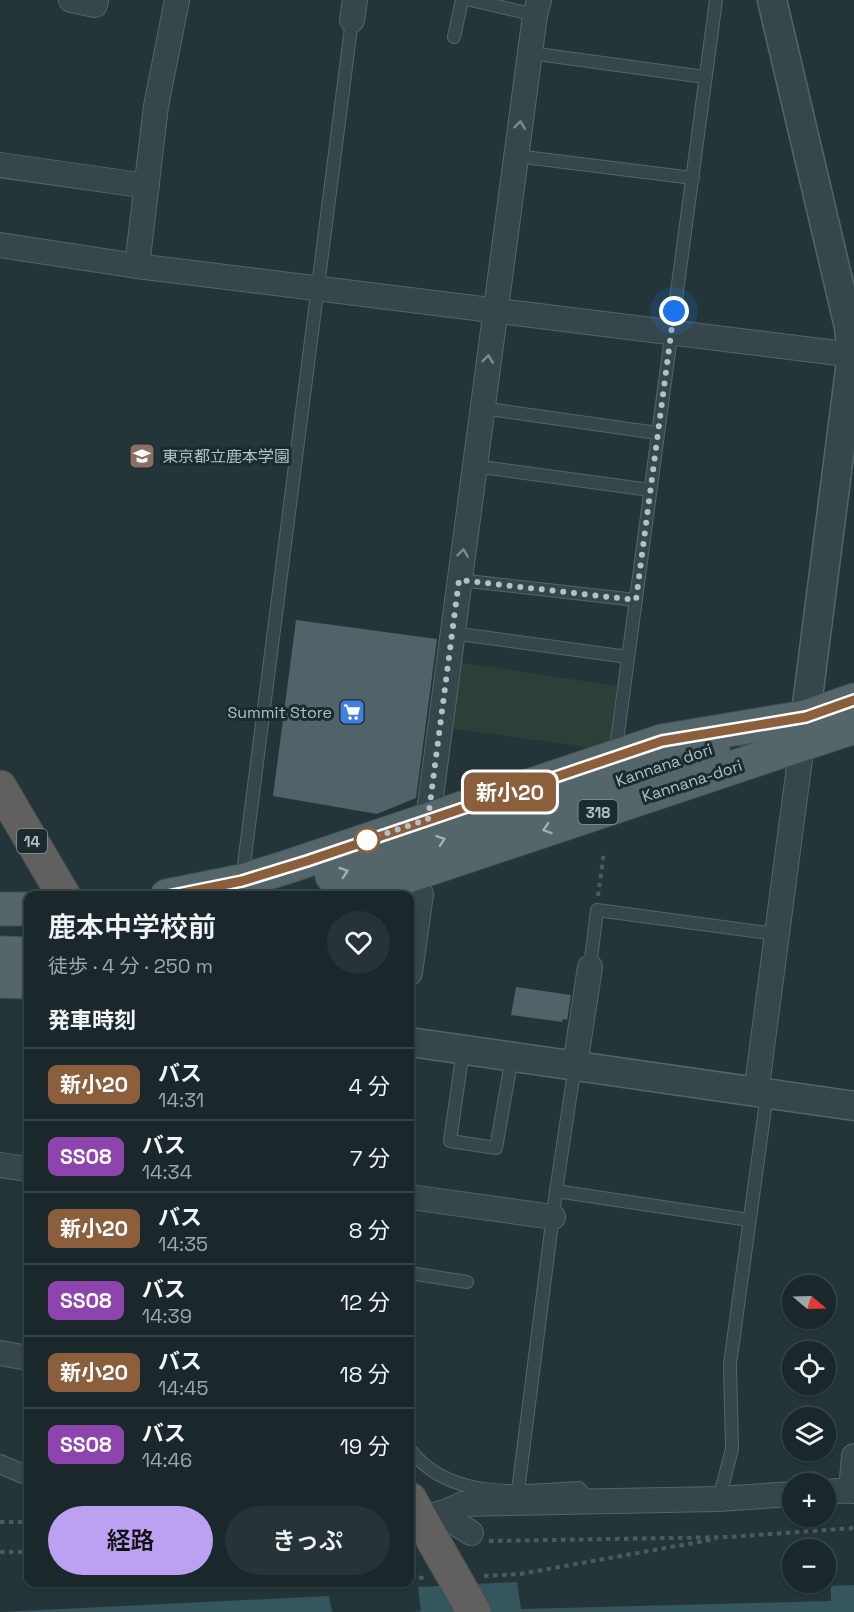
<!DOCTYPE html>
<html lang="ja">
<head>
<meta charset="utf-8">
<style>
  body { margin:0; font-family:"Space Grotesk","Noto Sans JP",sans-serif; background:#273437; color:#f1f3f6; height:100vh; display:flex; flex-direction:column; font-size:22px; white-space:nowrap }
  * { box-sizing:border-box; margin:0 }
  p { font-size:20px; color:#9fa6a9 }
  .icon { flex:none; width:33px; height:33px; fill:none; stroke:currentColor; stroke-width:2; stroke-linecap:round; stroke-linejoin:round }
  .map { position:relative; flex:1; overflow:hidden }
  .side { position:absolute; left:24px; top:891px; width:390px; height:696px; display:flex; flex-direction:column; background:#1a282b; border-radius:12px; box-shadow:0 2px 4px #0004,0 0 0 2px #384447 }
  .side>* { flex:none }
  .badge { padding:0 12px; border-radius:9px; font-size:21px; line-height:39px }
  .needle { width:39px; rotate:109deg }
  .controls { position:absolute; left:782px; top:1275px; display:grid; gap:12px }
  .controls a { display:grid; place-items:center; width:54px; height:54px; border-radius:50%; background:#1a282b; box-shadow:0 2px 4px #0004,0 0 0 2px #384447; font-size:30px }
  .you { position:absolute; width:30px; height:30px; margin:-15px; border:4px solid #fff; border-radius:50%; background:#1a73e8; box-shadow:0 0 0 9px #1a73e833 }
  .map>.badge { position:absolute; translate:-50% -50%; box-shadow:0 0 0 3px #fff }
  h2 { padding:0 24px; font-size:22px; line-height:54px }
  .round { display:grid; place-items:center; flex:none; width:63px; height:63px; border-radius:32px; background:#273437 }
  .summary { display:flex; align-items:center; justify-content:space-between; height:102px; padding:0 24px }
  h1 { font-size:28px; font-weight:600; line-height:45px }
  .action { display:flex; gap:12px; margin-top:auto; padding:12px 24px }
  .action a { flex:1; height:69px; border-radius:36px; background:#bca0f2; color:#111; font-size:24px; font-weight:600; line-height:69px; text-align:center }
  .action a+a { background:#273437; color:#f1f3f6 }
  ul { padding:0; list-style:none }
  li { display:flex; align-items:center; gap:18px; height:72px; padding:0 24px; border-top:2px solid #384447 }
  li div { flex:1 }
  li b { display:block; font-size:22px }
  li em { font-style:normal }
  li .badge { min-width:66px; font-weight:700; text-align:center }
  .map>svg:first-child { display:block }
</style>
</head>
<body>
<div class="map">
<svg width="854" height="1612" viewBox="0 0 854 1612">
  <rect width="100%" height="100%" fill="#233539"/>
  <path fill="#2b4138" d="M457,662L617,686L609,750L448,728Z"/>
  <g fill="#36565d">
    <path d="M517,1582L521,1609L831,1601V1586L854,1585V1612H412L421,1611L418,1587Z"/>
    <path d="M329,1596L332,1612H0Z"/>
  </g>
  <g fill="#4f6368">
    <path d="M296,620L437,639L416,798L377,814L273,796Z"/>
    <path d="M516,987L571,995L567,1020L563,1019L562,1022L511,1015Z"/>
  </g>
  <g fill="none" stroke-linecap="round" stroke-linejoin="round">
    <g stroke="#556467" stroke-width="14">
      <g id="service">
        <path d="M471,0L535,15"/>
        <path d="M454,37L462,0"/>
        <path d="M530,53L705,77"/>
        <path d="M516,156L693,178"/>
        <path d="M482,408L657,433"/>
        <path d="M474,466L650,490"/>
        <path d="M459,580L636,600"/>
        <path d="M452,633L628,657"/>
        <path d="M617,741L716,0"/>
        <path d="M242,880L352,20"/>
        <path d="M590,967L597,910L775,934"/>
        <path d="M463,1050L450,1141L496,1148L512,1057"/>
        <path d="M556,1191L749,1220"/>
        <path d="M410,1273L467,1282"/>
        <path d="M410,1450C452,1502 520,1491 579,1488L590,1500"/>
        <path d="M518,1491L556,1191L575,1065"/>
        <path d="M719,1499L732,1449L730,1364L767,1094"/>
      </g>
    </g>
    <g stroke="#556467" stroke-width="20">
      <path id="pedestrian" d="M0,1464L28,1476"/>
    </g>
    <g stroke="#556467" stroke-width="26">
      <g id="minor">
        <path d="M71,0L95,5L96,0"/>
        <path d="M352,20L355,0"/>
        <path d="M0,165L147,186"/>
        <path d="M0,245L137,266L854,355"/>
        <path d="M137,266L156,106L177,0"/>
        <path d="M428,819L535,15L539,0"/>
        <path d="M410,973L421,894"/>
        <path d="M575,1065L590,967"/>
        <path d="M756,1093L802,744"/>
        <path d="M0,1165L28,1169"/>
        <path d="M410,1197L553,1217"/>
        <path d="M0,1353L28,1358"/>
        <path d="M851,1491L854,1456"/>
        <path d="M825,1492L854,1490"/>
        <path d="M440,1513L471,1533"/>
        <path d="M423,1522L463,1504L719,1499L792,1494"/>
      </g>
    </g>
    <g stroke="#556467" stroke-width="31">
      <g id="tertiary">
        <path d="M772,0L849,327L852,354L803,736"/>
        <path d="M410,1042L854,1106"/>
      </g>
    </g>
    <g stroke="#435256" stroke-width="35">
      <g id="primary">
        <path d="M785,724L854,700"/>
        <path d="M332,876L713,749"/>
        <path d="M167,896L242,881L287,867L662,741L806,717"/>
        <path d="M348,896L854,727"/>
        <path d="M0,909H28"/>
        <path d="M0,953L28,954"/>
        <path d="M0,981L28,982"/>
      </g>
    </g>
    <g stroke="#425154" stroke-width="35">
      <g id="trunk">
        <path d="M0,787L64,896"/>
        <path d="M410,1499L434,1542"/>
      </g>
    </g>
    <g stroke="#4a5e58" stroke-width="4" stroke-dasharray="4.5 4.5" stroke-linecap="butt">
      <path d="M598,896L604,852"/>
      <path d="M0,1522H28"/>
      <path d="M489,1541L729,1537L854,1528"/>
      <path d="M0,1552H28"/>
      <path d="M484,1576L520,1574L716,1539"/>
      <path d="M410,1577L425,1578"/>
    </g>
    <use href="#service" stroke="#37464a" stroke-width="12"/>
    <use href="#pedestrian" stroke="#37464a" stroke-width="18"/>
    <use href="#minor" stroke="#37464a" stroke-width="24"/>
    <use href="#tertiary" stroke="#37464a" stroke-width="28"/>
    <use href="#primary" stroke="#55666a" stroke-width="33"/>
    <use href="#trunk" stroke="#62605f" stroke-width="33"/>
    <g stroke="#425154" stroke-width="35" stroke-linecap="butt">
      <path id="trunk-bridge" d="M434,1542L474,1612"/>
    </g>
    <use href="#trunk-bridge" stroke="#62605f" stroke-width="33"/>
  </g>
  <defs><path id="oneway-chevron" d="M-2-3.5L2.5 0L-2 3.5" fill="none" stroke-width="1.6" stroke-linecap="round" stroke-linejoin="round" transform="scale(1.5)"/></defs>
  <g stroke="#7b8a8e">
    <use href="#oneway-chevron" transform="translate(520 125) rotate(-83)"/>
    <use href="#oneway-chevron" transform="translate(488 359) rotate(-83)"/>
    <use href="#oneway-chevron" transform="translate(463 553) rotate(-83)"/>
  </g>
  <g stroke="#9fafb4">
    <use href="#oneway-chevron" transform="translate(547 829) rotate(162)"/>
    <use href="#oneway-chevron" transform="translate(441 840) rotate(-19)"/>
    <use href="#oneway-chevron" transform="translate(344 872) rotate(-18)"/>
  </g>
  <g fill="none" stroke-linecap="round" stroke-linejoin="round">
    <g stroke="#fff" stroke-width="14">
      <path id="line" d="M168,896L242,881L307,861L662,741L806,717L854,700"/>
    </g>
    <use href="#line" stroke="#8b5e3c" stroke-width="9"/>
    <path stroke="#b2c1c6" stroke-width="6" stroke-dasharray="0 10.8" d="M367,840L428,819L459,580L636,600L674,311"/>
  </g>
  <defs>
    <g id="school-square" transform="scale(1.35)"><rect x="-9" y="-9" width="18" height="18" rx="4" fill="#8d6e63" stroke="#1c2b2e"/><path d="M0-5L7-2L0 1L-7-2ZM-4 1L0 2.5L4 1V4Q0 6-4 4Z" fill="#fff"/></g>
    <g id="supermarket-square" transform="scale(1.35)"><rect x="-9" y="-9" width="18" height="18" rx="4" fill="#3f7fe0" stroke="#1c2b2e"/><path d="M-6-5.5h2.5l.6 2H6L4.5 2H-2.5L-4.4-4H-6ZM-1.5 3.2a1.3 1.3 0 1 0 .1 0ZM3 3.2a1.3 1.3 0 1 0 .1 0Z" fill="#fff"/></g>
  </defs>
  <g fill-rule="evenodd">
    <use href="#school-square" x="142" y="456"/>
    <use href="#supermarket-square" x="352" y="712"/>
  </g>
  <circle fill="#fff" stroke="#8b5e3c" stroke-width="3" cx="367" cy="840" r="12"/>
  <g text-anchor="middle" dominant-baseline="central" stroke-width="6" stroke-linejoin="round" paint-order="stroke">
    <g fill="#1c2b2e" stroke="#859498" stroke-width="1.5">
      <rect x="578.5" y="800" width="39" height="24" rx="4.5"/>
      <rect x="17" y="829" width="30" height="24" rx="4.5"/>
    </g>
    <g font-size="15" font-weight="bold" fill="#b2c1c6">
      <text x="598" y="812">318</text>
      <text x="32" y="841">14</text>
    </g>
    <g font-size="16" fill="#b2c1c6" stroke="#1c2b2e" text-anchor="start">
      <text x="162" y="456">東京都立鹿本学園</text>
      <text x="332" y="712" text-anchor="end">Summit Store</text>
    </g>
    <g font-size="16" fill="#b2c1c6" stroke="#1c2b2e">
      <text transform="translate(664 765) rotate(-19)">Kannana dori</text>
      <text transform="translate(692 781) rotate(-18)">Kannana-dori</text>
    </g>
  </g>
</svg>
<div class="controls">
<a><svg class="needle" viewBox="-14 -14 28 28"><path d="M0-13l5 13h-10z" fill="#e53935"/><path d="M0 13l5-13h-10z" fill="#9fa6a9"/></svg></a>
<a><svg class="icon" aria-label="locate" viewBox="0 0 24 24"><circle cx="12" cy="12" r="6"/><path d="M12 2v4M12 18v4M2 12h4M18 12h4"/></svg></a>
<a><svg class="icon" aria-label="layers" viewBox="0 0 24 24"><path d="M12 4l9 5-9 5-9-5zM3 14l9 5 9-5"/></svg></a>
<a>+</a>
<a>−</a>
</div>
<div class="you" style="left:674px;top:311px"></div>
<b class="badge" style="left:510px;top:792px;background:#8b5e3c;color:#fff">新小20</b>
<section class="side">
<div class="summary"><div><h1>鹿本中学校前</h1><p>徒歩 · 4 分 · 250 m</p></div><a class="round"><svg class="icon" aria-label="heart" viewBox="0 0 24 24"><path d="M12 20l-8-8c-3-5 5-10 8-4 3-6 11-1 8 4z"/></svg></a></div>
<h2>発車時刻</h2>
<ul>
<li><span class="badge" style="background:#8b5e3c;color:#fff">新小20</span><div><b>バス</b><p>14:31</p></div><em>4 分</em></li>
<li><span class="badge" style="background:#8e44ad;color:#fff">SS08</span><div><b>バス</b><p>14:34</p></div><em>7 分</em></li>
<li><span class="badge" style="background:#8b5e3c;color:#fff">新小20</span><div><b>バス</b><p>14:35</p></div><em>8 分</em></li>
<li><span class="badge" style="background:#8e44ad;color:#fff">SS08</span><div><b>バス</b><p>14:39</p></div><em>12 分</em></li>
<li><span class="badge" style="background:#8b5e3c;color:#fff">新小20</span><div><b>バス</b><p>14:45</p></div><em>18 分</em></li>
<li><span class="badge" style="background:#8e44ad;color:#fff">SS08</span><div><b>バス</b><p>14:46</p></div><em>19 分</em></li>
</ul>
<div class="action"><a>経路</a><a>きっぷ</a></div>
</section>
</div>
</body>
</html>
